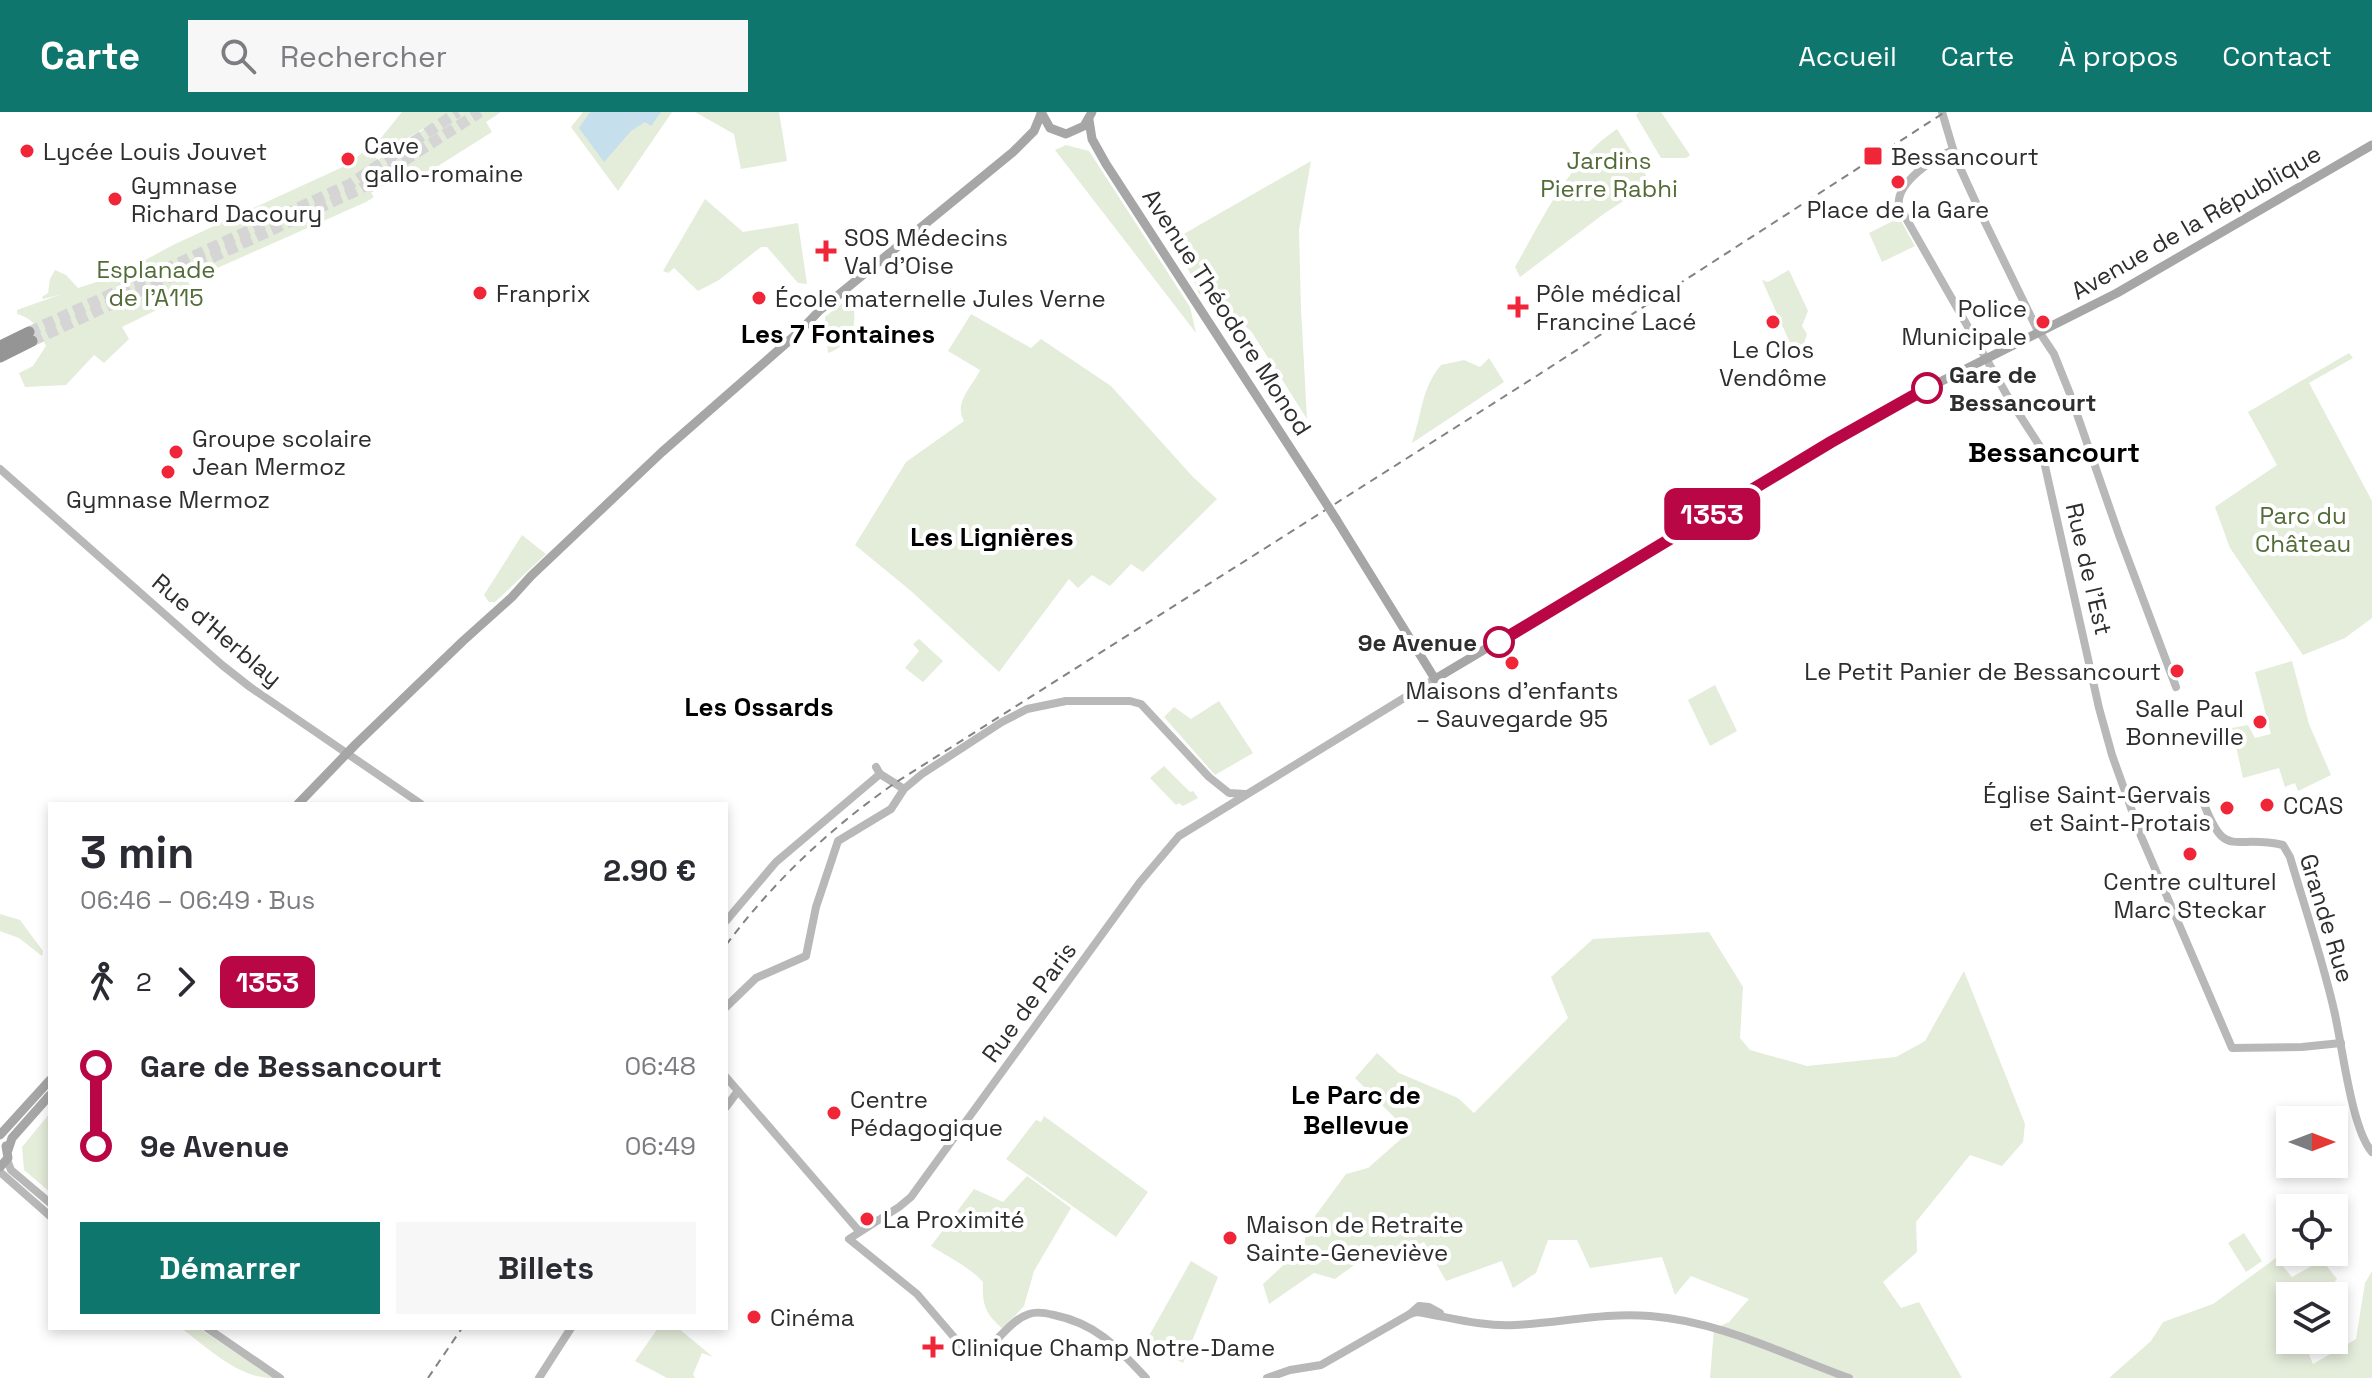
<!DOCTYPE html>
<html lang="fr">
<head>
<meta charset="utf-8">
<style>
  body { margin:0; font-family:"Space Grotesk",sans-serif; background:#f7f7f7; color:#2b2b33; height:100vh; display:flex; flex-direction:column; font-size:30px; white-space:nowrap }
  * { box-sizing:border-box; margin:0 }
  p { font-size:26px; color:#7c7c81 }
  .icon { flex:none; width:44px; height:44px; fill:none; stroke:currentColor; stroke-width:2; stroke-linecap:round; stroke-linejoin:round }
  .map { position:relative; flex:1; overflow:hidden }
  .panel { position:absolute; left:48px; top:690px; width:680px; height:528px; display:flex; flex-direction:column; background:#fff; border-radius:0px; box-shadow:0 4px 12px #0003 }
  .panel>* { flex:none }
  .badge { padding:0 16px; border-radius:12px; font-size:28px; line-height:52px }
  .needle { width:52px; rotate:90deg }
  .tools { position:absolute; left:2276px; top:994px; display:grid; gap:16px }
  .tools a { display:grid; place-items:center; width:72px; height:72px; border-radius:0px; background:#fff; box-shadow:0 4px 12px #0003; font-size:40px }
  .map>.badge { position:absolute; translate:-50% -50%; box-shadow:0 0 0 4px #fff }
  .legs { display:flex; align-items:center; gap:12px; height:88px; padding:0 32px; font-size:26px }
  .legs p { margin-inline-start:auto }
  .headline { display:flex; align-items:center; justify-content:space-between; height:136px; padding:0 32px }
  h1 { font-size:44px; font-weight:800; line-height:60px }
  .action { display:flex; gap:16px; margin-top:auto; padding:16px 32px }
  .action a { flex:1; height:92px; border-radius:0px; background:#0f766e; color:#fff; font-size:32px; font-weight:800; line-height:92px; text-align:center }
  .action a+a { background:#f7f7f7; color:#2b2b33 }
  ul { padding:0 32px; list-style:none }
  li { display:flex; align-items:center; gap:28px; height:80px; font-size:30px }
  li i { display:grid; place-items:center; width:12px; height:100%; margin:0 10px; background:currentColor }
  li i::after { content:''; width:20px; height:20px; margin:-10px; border:6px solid; border-radius:50%; background:#fff }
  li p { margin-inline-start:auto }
  li:first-child i { background:linear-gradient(#0000 50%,currentColor 0) }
  li:last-child i { background:linear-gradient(currentColor 50%,#0000 0) }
  header { display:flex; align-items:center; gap:48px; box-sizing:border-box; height:112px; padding:0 40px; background:#0f766e; color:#fff }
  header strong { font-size:38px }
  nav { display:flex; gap:44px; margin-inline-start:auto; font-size:28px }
  .search { width:560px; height:72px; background:#f7f7f7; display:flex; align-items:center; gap:20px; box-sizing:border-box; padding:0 28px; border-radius:0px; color:#7c7c81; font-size:30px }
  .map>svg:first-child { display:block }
</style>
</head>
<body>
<header>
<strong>Carte</strong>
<div class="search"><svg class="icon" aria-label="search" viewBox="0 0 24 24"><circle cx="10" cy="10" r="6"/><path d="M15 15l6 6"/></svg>Rechercher</div>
<nav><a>Accueil</a><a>Carte</a><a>À propos</a><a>Contact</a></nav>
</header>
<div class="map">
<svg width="2372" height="1266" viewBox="0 0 2372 1266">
  <rect width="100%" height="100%" fill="#fff"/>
  <g fill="#e4ecda">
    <path d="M402,0H501L486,10L492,20L419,66L410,57L371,81L374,85L366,90L188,169L193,180L122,215L129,227L104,251L94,243L66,273L25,275L19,261L33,254L46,234C39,218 35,207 17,202V198L59,183L43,187L42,185L48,181L50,167L55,158L66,163L78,176L115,164L175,132L347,53L367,37L378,48L439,7L391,36L376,32Z"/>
    <path d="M583,0H672L618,79L571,15Z"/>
    <path d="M695,0H779L787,49L741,57L734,22Z"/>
    <path d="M1639,0H1661L1690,43L1686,46H1661L1638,7L1636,3Z"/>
    <path d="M1617,17L1651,71L1605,101L1520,165L1515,155C1544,105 1568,50 1617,17Z"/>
    <path d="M1066,33L1089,39L1190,195L1196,221L1055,38Z"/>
    <path d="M1311,49L1299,118L1301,197L1307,307L1251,219L1226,198L1199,182L1175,127Z"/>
    <path d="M705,87L743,120L798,111L807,172L798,171L767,135H761L719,168L698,179L674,156L668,161L663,159Z"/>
    <path d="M1893,109H1901L1915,134L1882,150L1869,121Z"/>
    <path d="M1789,158L1808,199L1802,214L1807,222L1803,234L1794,240L1762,168L1768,170Z"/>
    <path d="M850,185C860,209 853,232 828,241L825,205Z"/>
    <path d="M971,202L1031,236L1041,227L1111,274L1193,365L1217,387L1143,460L1131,452L1110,474L1092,463L1078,476L1069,467L999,560L911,479L855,433L906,350L964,309C953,290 973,274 980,258L948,239Z"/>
    <path d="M2349,241L2353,246L2309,271L2372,389V506L2345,526L2303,543L2230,436L2215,395L2277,353L2248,300Z"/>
    <path d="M1489,246L1504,270L1412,331C1422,302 1421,277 1441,253L1464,248L1480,255Z"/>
    <path d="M522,423L546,442L495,490H489L484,483Z"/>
    <path d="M919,527L943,549L923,570L905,556L919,539L913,532Z"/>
    <path d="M2292,549L2309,612L2331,663L2298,679L2295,671L2285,675L2279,656L2243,666L2232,616L2248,613L2255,626L2271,622L2255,560Z"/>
    <path d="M1715,573L1737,619L1710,634L1688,588Z"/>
    <path d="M1219,589L1253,641L1215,663L1164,605L1174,595L1191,607Z"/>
    <path d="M1164,654L1190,680L1193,679L1198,686L1183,694L1179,691L1176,693L1150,666Z"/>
    <path d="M0,802L20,808L43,839L42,844L19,826L0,819Z"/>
    <path d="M1709,820L1743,875L1740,926L1750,938L1807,954L1896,945L1925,929L1964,859L2025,1012L2023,1030L2002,1054L1970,1043L1916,1110L1917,1140L1883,1170L1901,1196L1919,1190L1962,1266H1710L1714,1217L1729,1210L1749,1187L1691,1164L1675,1183L1662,1145L1590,1156L1577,1128H1548L1536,1161L1513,1176L1502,1149L1446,1169L1424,1130L1411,1136L1372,1140L1335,1167L1314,1161L1269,1192L1263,1172L1304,1134L1307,1115L1346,1062L1368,1056L1409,1020L1355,966L1377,941L1399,961L1458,986L1474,1001L1568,906L1551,865L1593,827Z"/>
    <path d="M50,1001V1080L24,1058L22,1035Z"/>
    <path d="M1044,1004L1148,1080L1116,1125L1006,1047L1036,1008L1041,1010Z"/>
    <path d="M1027,1064L1071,1096L1034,1159L1024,1194L1003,1217C985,1202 982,1192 983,1170C968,1154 950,1146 931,1134L974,1077L1003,1090Z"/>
    <path d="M2244,1121L2262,1149L2246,1160L2228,1131Z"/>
    <path d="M2276,1146L2292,1165L2322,1148L2337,1167L2323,1184H2290V1228H2303L2313,1252L2356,1227L2365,1171L2372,1159V1266H2109L2151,1229L2163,1210L2213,1192Z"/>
    <path d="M1191,1149L1218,1165L1183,1251L1145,1231Z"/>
    <path d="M181,1216H199L273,1266C238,1266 208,1236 181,1216Z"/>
    <path d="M658,1216H678L713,1245L702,1241L693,1262L695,1266H667L635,1249Z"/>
  </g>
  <path fill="#c5dfed" d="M590,0H661L651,14L645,10L631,19L604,50L579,16Z"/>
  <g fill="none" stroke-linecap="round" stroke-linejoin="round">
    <g stroke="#d5d5d5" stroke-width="11" stroke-dasharray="11 5.5" stroke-linecap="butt">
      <path d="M29,220L350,72L458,0"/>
      <path d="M32,229L360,77L480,0"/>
    </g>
    <g stroke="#b8b8b8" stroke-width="8">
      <path d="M1942,0L1956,47L1982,104L2036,215L2054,242L2070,282L2119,423L2176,575"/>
      <path d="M1953,38C1935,45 1895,71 1899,94L2008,285L2041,336L2099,596L2112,643L2141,724L2232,936L2302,935L2341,931"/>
      <path d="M0,357L222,553L250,575L421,692"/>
      <path d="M876,655L880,662L904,677"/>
      <path d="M2202,687C2226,751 2231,721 2283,733L2290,745C2305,796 2322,846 2334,898C2342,931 2351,1016 2372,1040"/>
      <path d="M726,809L776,750L880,662"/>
      <path d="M726,895L756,866L806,844L816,795L838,729L891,697L904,677L922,662L1002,610L1027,597L1066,589H1130L1141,592L1209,665L1229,681L1245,682"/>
      <path d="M726,965L859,1119"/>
      <path d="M726,995L738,979"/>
      <path d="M7,1048L11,1058L50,1091"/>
      <path d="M0,1060L50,1104"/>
      <path d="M1410,1202L1417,1200C1449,1205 1482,1215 1515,1213C1560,1211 1604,1200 1650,1204C1719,1209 1785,1243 1849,1266"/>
      <path d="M207,1216L280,1266"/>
      <path d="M539,1266L571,1216"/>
      <path d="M1146,1266C1117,1235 1097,1212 1054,1203C1046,1201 1037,1199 1029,1202C1011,1208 1000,1227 985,1238L978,1240L965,1238L917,1182L849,1127L899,1095L911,1085L1140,770L1179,724L1435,567"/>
      <path d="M1267,1266L1290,1258L1321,1253L1410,1202L1419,1194L1429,1195L1440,1201"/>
    </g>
    <g stroke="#a6a6a6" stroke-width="9">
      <path d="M1041,0L1050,16L1066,22L1084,14L1092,0"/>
      <path d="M1089,8L1092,27L1106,52L1313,371"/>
      <path d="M1336,407L1435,567L1892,294L2117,181L2372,33"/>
      <path d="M298,692L356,632L463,529L512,485L531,464L662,340L799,220L820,198L1013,40L1034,19L1041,2"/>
      <path d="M0,1023L50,968"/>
      <path d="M8,1038L12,1026L50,983"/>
      <path d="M0,1055L8,1046L6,1034"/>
    </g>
    <g stroke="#959595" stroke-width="11">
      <path d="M0,234L29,220"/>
      <path d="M0,245L32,229"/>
    </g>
    <g stroke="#838383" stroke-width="2" stroke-dasharray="8 6" stroke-linecap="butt">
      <path d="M726,833C774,769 829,717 895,671L1535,265L1945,0"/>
      <path d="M428,1266L462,1216"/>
    </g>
    <path stroke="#a6a6a6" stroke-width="9" d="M1313,371L1336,407"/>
  </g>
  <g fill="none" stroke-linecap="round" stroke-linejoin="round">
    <g stroke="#fff" stroke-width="18">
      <path id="line-1" d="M1499,530L1831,330L1927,276"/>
    </g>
    <use href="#line-1" stroke="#b90745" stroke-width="12"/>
  </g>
  <g fill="#f02538" stroke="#fff" stroke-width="3">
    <circle cx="27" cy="39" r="8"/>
    <rect x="1863" y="34" width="20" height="20" rx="4"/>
    <circle cx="348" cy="47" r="8"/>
    <circle cx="1898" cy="70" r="8"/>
    <circle cx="115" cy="87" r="8"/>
    <path d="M822 127h8v8h8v8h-8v8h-8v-8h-8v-8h8z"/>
    <circle cx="480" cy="181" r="8"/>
    <circle cx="759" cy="186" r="8"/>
    <path d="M1514 183h8v8h8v8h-8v8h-8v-8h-8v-8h8z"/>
    <circle cx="1773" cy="210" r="8"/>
    <circle cx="2043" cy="210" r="8"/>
    <circle cx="176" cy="340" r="8"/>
    <circle cx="168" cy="360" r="8"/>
    <circle cx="1512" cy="551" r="8"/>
    <circle cx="2177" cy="559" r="8"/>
    <circle cx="2260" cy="610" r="8"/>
    <circle cx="2267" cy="693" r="8"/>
    <circle cx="2227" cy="696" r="8"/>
    <circle cx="2190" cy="742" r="8"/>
    <circle cx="834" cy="1001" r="8"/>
    <circle cx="867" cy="1107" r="8"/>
    <circle cx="1230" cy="1126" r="8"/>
    <circle cx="754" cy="1205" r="8"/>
    <path d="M929 1223h8v8h8v8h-8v8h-8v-8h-8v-8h8z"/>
  </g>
  <g fill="#fff" stroke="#b90745" stroke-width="4">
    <circle cx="1927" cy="276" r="14"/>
    <circle cx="1499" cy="530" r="14"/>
  </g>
  <g text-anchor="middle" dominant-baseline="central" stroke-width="8" stroke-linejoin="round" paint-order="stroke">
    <g font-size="24" fill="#2e2e2e" stroke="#fff" text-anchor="start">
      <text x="364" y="33">Cave<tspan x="364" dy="28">gallo-romaine</tspan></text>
      <text x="43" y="39">Lycée Louis Jouvet</text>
      <text x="1891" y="44">Bessancourt</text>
      <text x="131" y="73">Gymnase<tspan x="131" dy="28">Richard Dacoury</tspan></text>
      <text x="1898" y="97" text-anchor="middle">Place de la Gare</text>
      <text x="844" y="125">SOS Médecins<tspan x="844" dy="28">Val d'Oise</tspan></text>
      <text x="496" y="181">Franprix</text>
      <text x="1536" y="181">Pôle médical<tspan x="1536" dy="28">Francine Lacé</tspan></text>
      <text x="775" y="186">École maternelle Jules Verne</text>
      <text x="2027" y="196" text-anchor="end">Police<tspan x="2027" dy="28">Municipale</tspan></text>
      <text x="1773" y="237" text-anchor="middle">Le Clos<tspan x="1773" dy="28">Vendôme</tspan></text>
      <text x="192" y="326">Groupe scolaire<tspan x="192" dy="28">Jean Mermoz</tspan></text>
      <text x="168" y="387" text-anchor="middle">Gymnase Mermoz</text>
      <text x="2161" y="559" text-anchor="end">Le Petit Panier de Bessancourt</text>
      <text x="1512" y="578" text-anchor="middle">Maisons d'enfants<tspan x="1512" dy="28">– Sauvegarde 95</tspan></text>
      <text x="2244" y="596" text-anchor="end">Salle Paul<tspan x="2244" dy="28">Bonneville</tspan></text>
      <text x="2211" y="682" text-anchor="end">Église Saint-Gervais<tspan x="2211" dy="28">et Saint-Protais</tspan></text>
      <text x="2283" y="693">CCAS</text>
      <text x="2190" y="769" text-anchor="middle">Centre culturel<tspan x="2190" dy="28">Marc Steckar</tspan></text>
      <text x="850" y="987">Centre<tspan x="850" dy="28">Pédagogique</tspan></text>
      <text x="883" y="1107">La Proximité</text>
      <text x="1246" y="1112">Maison de Retraite<tspan x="1246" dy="28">Sainte-Geneviève</tspan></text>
      <text x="770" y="1205">Cinéma</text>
      <text x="951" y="1235">Clinique Champ Notre-Dame</text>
    </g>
    <g font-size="24" fill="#526c38" stroke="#fff">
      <text x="1609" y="48">Jardins<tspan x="1609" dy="28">Pierre Rabhi</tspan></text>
      <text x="156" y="157">Esplanade<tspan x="156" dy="28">de l'A115</tspan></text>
      <text x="2303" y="403">Parc du<tspan x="2303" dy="28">Château</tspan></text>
    </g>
    <g font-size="24" fill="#2e2e2e" stroke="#fff">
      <text transform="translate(2196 110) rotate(-30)">Avenue de la République</text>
      <text transform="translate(1227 200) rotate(57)">Avenue Théodore Monod</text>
      <text transform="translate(2089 457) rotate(77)">Rue de l'Est</text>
      <text transform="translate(217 518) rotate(40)">Rue d'Herblay</text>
      <text transform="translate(2327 806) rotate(73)">Grande Rue</text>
      <text transform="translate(1029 890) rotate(-54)">Rue de Paris</text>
    </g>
    <g font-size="24" font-weight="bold" fill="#2e2e2e" stroke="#fff" text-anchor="start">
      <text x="1949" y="262">Gare de<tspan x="1949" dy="28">Bessancourt</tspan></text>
      <text x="1477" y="530" text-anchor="end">9e Avenue</text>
    </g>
    <g font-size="26" font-weight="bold" fill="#000" stroke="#fff">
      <text x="838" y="222">Les 7 Fontaines</text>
      <text x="992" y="425">Les Lignières</text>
      <text x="759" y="595">Les Ossards</text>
      <text x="1356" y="983">Le Parc de<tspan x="1356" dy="30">Bellevue</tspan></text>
    </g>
    <g font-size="28" font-weight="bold" fill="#000" stroke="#fff">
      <text x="2054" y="340">Bessancourt</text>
    </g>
  </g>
</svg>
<div class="tools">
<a><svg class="needle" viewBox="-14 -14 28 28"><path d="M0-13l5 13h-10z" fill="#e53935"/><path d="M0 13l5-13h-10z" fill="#7c7c81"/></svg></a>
<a><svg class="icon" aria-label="locate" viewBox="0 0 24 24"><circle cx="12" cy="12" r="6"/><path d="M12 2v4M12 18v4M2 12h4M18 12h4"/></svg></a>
<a><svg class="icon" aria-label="layers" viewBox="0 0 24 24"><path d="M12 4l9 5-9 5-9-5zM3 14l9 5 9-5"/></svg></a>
</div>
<b class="badge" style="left:1712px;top:402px;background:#b90745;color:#fff">1353</b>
<section class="panel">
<div class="headline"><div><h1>3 min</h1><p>06:46 – 06:49 · Bus</p></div><b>2.90 €</b></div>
<div class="legs"><svg class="icon" aria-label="walk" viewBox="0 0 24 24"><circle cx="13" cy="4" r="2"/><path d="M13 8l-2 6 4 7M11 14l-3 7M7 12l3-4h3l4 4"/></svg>2<svg class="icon" aria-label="forward" viewBox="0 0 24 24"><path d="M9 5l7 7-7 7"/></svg><b class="badge" style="background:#b90745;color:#fff">1353</b></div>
<ul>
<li><i style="color:#b90745"></i><b>Gare de Bessancourt</b><p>06:48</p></li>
<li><i style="color:#b90745"></i><b>9e Avenue</b><p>06:49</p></li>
</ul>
<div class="action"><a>Démarrer</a><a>Billets</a></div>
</section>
</div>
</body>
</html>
